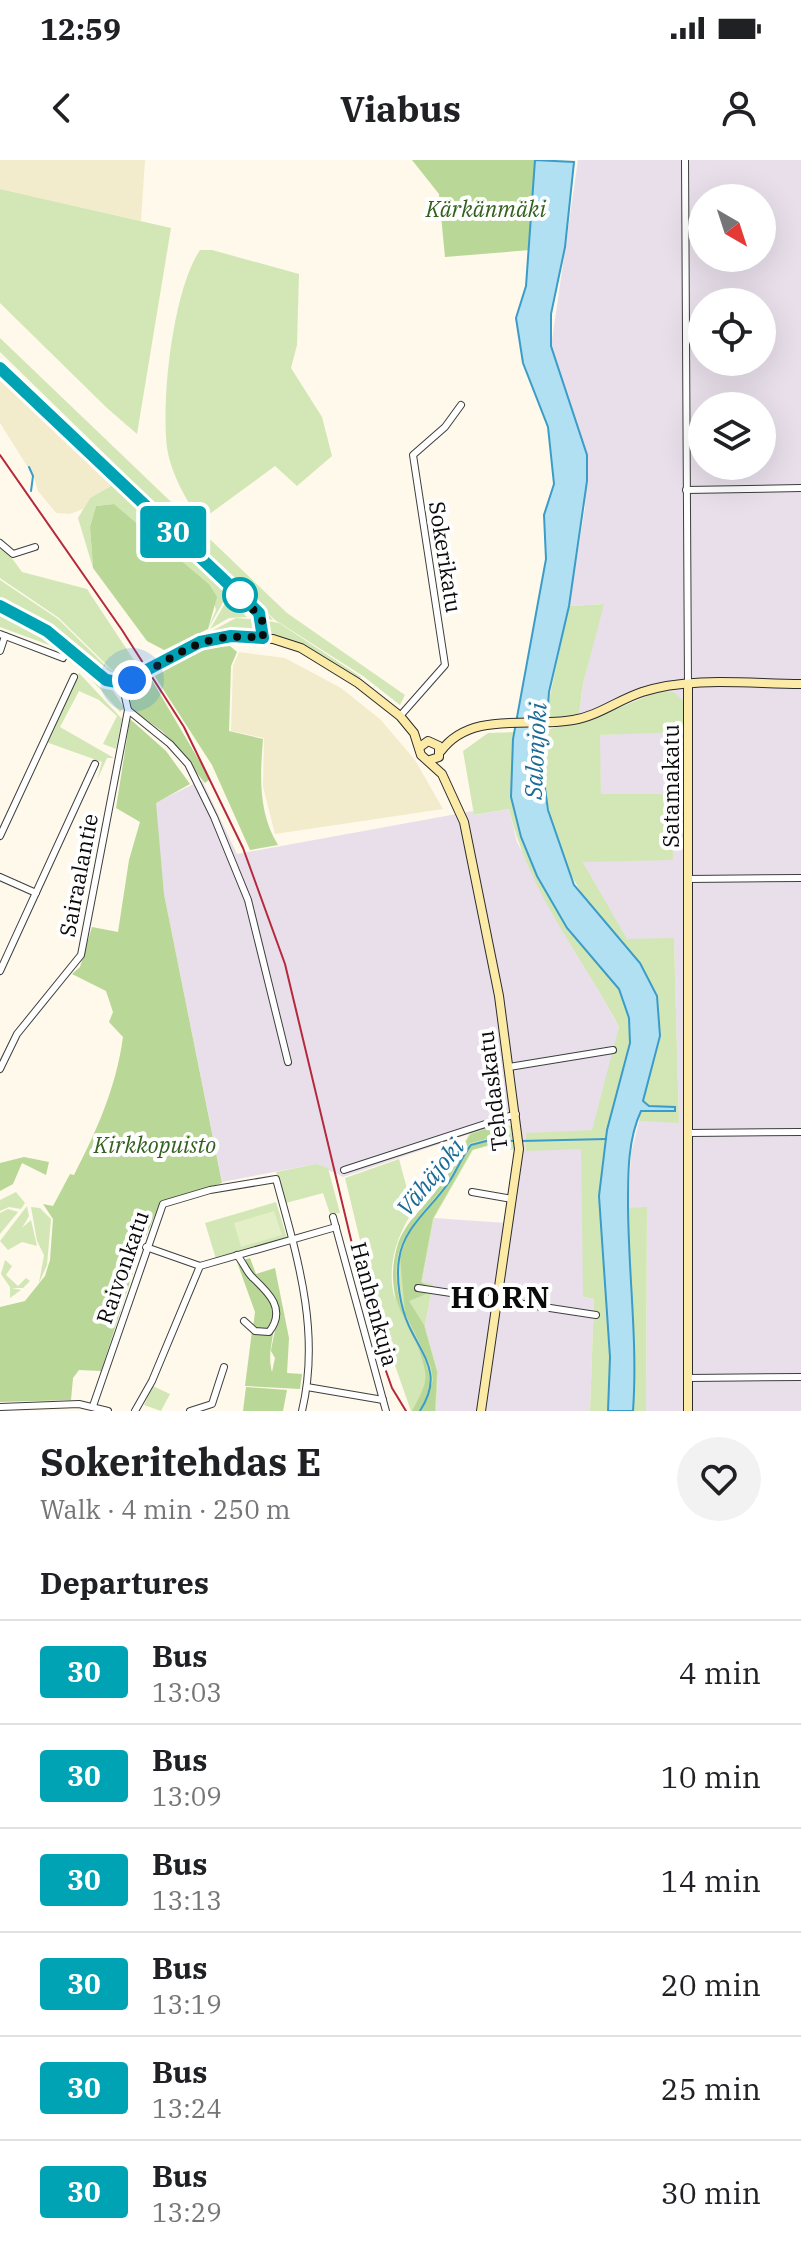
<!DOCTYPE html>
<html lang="en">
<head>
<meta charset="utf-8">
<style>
  body { margin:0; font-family:"IBM Plex Serif",serif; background:#f2f2f2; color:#202124; height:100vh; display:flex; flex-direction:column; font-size:30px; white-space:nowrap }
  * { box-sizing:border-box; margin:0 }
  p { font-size:26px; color:#757577 }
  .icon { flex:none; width:44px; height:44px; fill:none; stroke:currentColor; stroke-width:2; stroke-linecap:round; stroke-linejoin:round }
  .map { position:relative; height:1251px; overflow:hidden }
  .details { display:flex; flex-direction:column; background:#fff; flex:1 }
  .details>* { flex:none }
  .badge { padding:0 16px; border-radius:6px; font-size:28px; line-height:52px }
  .needle { width:52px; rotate:141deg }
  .tools { position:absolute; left:688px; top:24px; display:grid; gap:16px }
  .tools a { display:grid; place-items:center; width:88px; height:88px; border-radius:50%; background:#fff; box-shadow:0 8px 32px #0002; font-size:40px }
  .you { position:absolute; width:40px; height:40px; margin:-20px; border:6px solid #fff; border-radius:50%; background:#1a73e8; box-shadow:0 0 0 12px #1a73e833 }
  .map>.badge { position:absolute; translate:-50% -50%; box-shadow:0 0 0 4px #fff }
  h2 { padding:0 40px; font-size:30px; line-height:72px }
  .round { display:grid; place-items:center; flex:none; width:84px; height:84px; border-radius:42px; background:#f2f2f2 }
  .head { display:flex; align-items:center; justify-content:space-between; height:136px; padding:0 40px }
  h1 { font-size:38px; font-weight:800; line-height:60px }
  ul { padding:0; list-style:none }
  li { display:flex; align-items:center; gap:24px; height:104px; padding:0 40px; border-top:2px solid #e0e0e0 }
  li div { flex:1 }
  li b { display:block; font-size:30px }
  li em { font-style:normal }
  li .badge { min-width:88px; font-weight:700; text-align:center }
  .status { display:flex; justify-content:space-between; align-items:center; height:56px; padding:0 40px; background:#fff; direction:ltr }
  .status svg { height:22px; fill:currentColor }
  header { display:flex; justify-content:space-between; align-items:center; height:104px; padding:0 40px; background:#fff; font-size:36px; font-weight:800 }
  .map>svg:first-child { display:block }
</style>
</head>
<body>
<div class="status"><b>12:59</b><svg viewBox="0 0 49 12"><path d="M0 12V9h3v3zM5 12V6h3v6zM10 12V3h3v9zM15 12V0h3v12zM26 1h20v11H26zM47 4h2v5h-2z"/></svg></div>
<header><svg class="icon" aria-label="back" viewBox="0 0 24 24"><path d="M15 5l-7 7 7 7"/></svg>Viabus<svg class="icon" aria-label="person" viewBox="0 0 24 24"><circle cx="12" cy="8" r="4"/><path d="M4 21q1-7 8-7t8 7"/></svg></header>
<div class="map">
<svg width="801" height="1251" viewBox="0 0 801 1251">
  <rect width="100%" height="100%" fill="#fef9ea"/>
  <g fill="#e8dfea" fill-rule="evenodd">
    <path d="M578,0H801V1251H646L647,1048H628L631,994L639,961L679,962L674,779L627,780L583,702L601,635L599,575L684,571L683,541L636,538L594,558L579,555L583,524L603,444L569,446L585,348L587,296L551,187ZM702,38H762V98H702ZM702,142H762V202H702ZM702,246H762V306H702Z"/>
    <path d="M202,620L237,694L473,651L475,655L509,649L517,682L619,867L583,1137L594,1139L590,1251H436L438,1212L425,1166L433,1125L422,1122L434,1058L506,1063L516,991L513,959L343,1017L316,1004L222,1022L164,734L155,643Z"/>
  </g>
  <g fill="#f3eccc">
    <path d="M0,0H145L141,61L0,29Z"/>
    <path d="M0,216L112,325L90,338L83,349L70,354L56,353L38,331L34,317L0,263Z"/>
    <path d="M239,492L285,498L341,528L380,559L415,600L443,649L275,674L263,627L264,578L231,571L233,506Z"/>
  </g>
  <g fill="#d3e7b6">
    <path d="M0,29L171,68L137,274L107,248L0,143Z"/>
    <path d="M200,90H212L299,114L297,185L291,208L322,257L332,296L297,326L275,306L200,361C186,339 171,314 167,288C161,239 173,130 200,90Z"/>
    <path d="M0,178L287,453L405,535L400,545L363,516L275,460L0,192Z"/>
    <path d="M0,199L270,456L273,460L262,458L0,205Z"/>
    <path d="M116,323L220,422L226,437L208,469L216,450L209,424L114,344L96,346L90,367L93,408L78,358L90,338Z"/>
    <path d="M0,382L22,412L87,429L139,508L119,516L123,518L119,521L100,513L107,507L115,513L59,458L0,418Z"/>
    <path d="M0,420L58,459L106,506L98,512L70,486L0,446Z"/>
    <path d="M227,440L247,457L229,458L210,469Z"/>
    <path d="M604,444L583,524L579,555L545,559L569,446Z"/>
    <path d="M0,447C46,471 98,501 124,548L120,552L91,519L49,485L0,467Z"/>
    <path d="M236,458L261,460V471L230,470L193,481Z"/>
    <path d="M263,460L279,463L361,517L358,522L311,493L264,473Z"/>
    <path d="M79,513L122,559L116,589L103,584L117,556L99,540L79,531L60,567L114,598H107L97,620L102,602L46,582Z"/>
    <path d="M657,532H674L683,541L684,572L600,575L601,634H672L673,700L583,702L627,779L674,778L679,963L639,961L646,925L628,788L591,749L565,705L544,632L545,570L594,558Z"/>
    <path d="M515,572L511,637L521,677L537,716L567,767L619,829L629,858L630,883L607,970L599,1036L610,1197L608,1251H590L594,1139L583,1137L581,989L526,991V973L592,970L619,867C580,792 529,734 509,649L474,655L463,591L488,573Z"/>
    <path d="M504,962L514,968V990L488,986L473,990L434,1058L422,1122L433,1124L425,1166L438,1212L436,1251H411L380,1163L345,1018L399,999L413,1051C396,1077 386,1109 395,1139C389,1078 405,1073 438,1028C450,1011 459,991 470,973Z"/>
    <path d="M316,1004L328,1008L340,1053L330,1054L323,1033L286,1043L276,1012Z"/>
    <path d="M16,1032L25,1043L21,1049L9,1047L0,1051V1040Z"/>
    <path d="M276,1042L287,1078L216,1099L205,1063Z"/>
    <path d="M27,1046L29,1056L22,1068L31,1060L37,1086L22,1082L8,1090L0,1081Z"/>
    <path d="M31,1047L40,1048L51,1059L47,1105L39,1123L44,1095L37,1081Z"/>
    <path d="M647,1047L646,1251H633C638,1183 628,1116 628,1048Z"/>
    <path d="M8,1049L18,1052L0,1074V1053Z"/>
    <path d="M5,1100L12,1106L6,1115L18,1126L26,1118L30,1121L23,1128H12L21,1130L10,1138V1127L1,1114Z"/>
    <path d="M153,1226L170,1234L161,1251L144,1245Z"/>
  </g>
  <g fill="#b9d796">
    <path d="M412,0H535L530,90L445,97L439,34Z"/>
    <path d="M114,344L209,424L217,437L208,469L164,490L147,481L93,408L90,367L96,346Z"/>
    <path d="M230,486L237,492L231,506L229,571L263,579C260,615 258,653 278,685L250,690L212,605L154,515L202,489Z"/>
    <path d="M150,517L210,619L205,623L163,572L129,547L133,530Z"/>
    <path d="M130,559L166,591L190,624L156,643L164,734L222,1023L160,1043L141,1088L101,1211L79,1210L73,1218L71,1240L0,1242V1147L25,1141L45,1116L50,1100L53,1059L43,1044L53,1046L70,1014L74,1015C97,970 116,928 123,877L109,862L113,852L106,831L72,814L80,807L92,767L118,772L129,700L140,662L116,648Z"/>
    <path d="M504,963L509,967L510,979L490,978L470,983C461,995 456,1008 448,1020C431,1046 406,1064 398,1095C393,1116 399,1148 408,1167C423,1198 441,1217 419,1251H412C418,1239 428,1225 425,1211C417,1164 381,1147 397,1087C404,1062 425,1047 439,1027C451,1011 460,991 471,974Z"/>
    <path d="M489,981L510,982V987L488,985L472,990L433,1058L421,1122L431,1128L426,1134L409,1141L424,1165L437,1212L435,1251H422L433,1220L431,1207L405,1153L400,1097L409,1072L450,1021L463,996L472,986Z"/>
    <path d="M24,997L49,1002L46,1015L22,1003L13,1024L0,1031V1003Z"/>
    <path d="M250,1098L256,1114L275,1108L289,1178L287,1213L302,1214L300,1229L245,1226L252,1171L269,1173L274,1167L262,1173L253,1168L255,1152L237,1102L241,1101C249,1116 266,1123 272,1139C281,1165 265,1187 272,1212L275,1198L271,1191C274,1170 284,1149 268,1128C260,1117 250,1113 243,1100Z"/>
    <path d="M246,1227L287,1230L283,1251H243Z"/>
  </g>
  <path fill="#e4eec7" d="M274,1051L282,1075L241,1087L234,1063Z"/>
  <path fill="#b1e0f3" stroke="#3b9cc8" stroke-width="2" d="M535,0L574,2L565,87L551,154V186L587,295V321L569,446L549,532L543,614L548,650L574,725L640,803L657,836L660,876L643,941L649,946L675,947V951H641C628,979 628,1012 628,1042C628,1112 638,1181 633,1251H608L610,1197L599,1036L607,970L630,883L629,858L619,829L567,768L537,716L521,677L511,637L513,579L546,399L544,355L554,324L548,267L523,203L516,158L526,126Z"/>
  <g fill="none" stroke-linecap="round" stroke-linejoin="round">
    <g stroke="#3b9cc8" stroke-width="2">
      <path d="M29,307L33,316L31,331"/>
      <path d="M521,981L606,979"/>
      <path d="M420,1251C443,1215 424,1198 409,1166C400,1147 396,1119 399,1099C404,1066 431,1049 449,1022C457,1010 462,996 471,985L490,980L514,981"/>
    </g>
    <g stroke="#3e3e3e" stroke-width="8">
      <g id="street">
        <path d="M685,0L688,525"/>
        <path d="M686,330L801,328"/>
        <path d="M0,383L13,394L35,387"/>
        <path d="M0,474L63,498"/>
        <path d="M0,491L5,476"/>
        <path d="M122,523L128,550L170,584L188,604L214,657L248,740L288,902"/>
        <path d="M400,556L445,505L413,295L445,267L461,245"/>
        <path d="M0,676L74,517"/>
        <path d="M0,717L36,733"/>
        <path d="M688,719L801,718"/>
        <path d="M0,811L95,604"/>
        <path d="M509,907L613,890"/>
        <path d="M0,909L17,874L81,795L128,550"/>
        <path d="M689,973L801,972"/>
        <path d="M344,1010L516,954"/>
        <path d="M472,1032L512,1039"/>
        <path d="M333,1057L386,1251"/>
        <path d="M146,1087L200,1106L336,1067"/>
        <path d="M237,1095C243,1102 246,1111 252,1117C268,1132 287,1149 269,1172L255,1171L244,1161"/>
        <path d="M418,1128L596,1155"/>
        <path d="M688,1218L801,1217"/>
        <path d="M307,1227L383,1240"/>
        <path d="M93,1246L163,1044L210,1030L276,1019C297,1096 321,1171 302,1251"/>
        <path d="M0,1247L79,1244L108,1251"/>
        <path d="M135,1251L152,1221L200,1106"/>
        <path d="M190,1251L212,1244L224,1207"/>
      </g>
    </g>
    <g stroke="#2d2d2d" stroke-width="10">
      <g id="secondary">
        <path d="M0,208L259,453L263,478"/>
        <path d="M0,446L47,471L106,520L122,523L143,514"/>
        <path d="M155,505L200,482L231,476L273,479L301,488L358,523L400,556L414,573L421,595L442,614L464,662L499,836L519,989L481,1251"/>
        <path d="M688,525V1251"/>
        <path d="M420,587L428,581L439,586V597L430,600"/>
        <path d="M441,591C471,550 530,568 573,560C598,556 618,540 642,532C690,516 751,524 801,524"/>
      </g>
    </g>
    <use href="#street" stroke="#fff" stroke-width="6"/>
    <use href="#secondary" stroke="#fceba7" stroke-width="8"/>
    <path stroke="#b5293c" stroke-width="2" d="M0,295L122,470L184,567L243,688L285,804L375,1180L392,1228L406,1251"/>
    <g stroke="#2d2d2d" stroke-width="10" stroke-linecap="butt">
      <path id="secondary-bridge" d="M143,514L155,505"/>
    </g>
    <use href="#secondary-bridge" stroke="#fceba7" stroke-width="8"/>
  </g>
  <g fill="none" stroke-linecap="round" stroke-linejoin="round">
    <g stroke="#fff" stroke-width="18">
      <path id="line" d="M0,208L259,453L263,478L231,476L200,482L122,523L106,520L47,471L0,446"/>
    </g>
    <use href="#line" stroke="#00a3b4" stroke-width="12"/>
    <path stroke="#0b0b0b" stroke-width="8" stroke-dasharray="0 14.4" d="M132,520C183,493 200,471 263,478L262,459L240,435"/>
  </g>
  <circle fill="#fff" stroke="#00a3b4" stroke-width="4" cx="240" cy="435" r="16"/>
  <g text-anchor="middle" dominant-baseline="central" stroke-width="8" stroke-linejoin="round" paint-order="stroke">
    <g font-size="22" font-style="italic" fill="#32601f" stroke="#fff">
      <text x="486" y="48">Kärkänmäki</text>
      <text x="155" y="984">Kirkkopuisto</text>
    </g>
    <g font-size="22" fill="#0b0b0b" stroke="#fff">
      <text transform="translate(446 397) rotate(81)">Sokerikatu</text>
      <text transform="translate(670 626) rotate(-90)">Satamakatu</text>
      <text transform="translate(78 715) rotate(-79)">Sairaalantie</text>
      <text transform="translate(492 931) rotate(-97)">Tehdaskatu</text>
      <text transform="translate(122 1107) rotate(-71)">Raivonkatu</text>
      <text transform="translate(375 1144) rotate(75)">Hanhenkuja</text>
    </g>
    <g font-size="24" font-style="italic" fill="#1a6c97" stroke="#fff">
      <text transform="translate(535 591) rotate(-87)">Salonjoki</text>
      <text transform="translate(430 1017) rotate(-51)">Vähäjoki</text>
    </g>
    <g font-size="30" font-weight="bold" letter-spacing="2" fill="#0b0b0b" stroke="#fff">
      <text x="501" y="1136">HORN</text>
    </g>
  </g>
</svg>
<div class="tools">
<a><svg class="needle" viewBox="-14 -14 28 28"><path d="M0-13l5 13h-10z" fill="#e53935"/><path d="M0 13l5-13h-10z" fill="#757577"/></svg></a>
<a><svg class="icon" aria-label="locate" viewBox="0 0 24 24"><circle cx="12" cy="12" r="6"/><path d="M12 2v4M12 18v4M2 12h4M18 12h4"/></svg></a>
<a><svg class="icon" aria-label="layers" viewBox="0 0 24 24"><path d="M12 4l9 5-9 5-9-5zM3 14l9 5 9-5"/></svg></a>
</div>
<div class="you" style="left:132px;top:520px"></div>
<b class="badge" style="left:173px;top:372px;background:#00a3b4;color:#fff">30</b>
</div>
<section class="details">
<div class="head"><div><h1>Sokeritehdas E</h1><p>Walk · 4 min · 250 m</p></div><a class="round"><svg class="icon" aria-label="heart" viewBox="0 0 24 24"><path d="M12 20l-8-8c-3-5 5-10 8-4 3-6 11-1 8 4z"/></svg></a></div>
<h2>Departures</h2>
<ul>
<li><span class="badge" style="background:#00a3b4;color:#fff">30</span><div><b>Bus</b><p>13:03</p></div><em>4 min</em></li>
<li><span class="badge" style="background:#00a3b4;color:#fff">30</span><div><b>Bus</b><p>13:09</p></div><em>10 min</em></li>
<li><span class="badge" style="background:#00a3b4;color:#fff">30</span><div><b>Bus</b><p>13:13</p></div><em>14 min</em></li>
<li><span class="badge" style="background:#00a3b4;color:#fff">30</span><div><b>Bus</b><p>13:19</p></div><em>20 min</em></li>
<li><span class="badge" style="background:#00a3b4;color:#fff">30</span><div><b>Bus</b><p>13:24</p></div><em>25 min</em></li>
<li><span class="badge" style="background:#00a3b4;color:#fff">30</span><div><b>Bus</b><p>13:29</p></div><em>30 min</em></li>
</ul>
</section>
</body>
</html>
